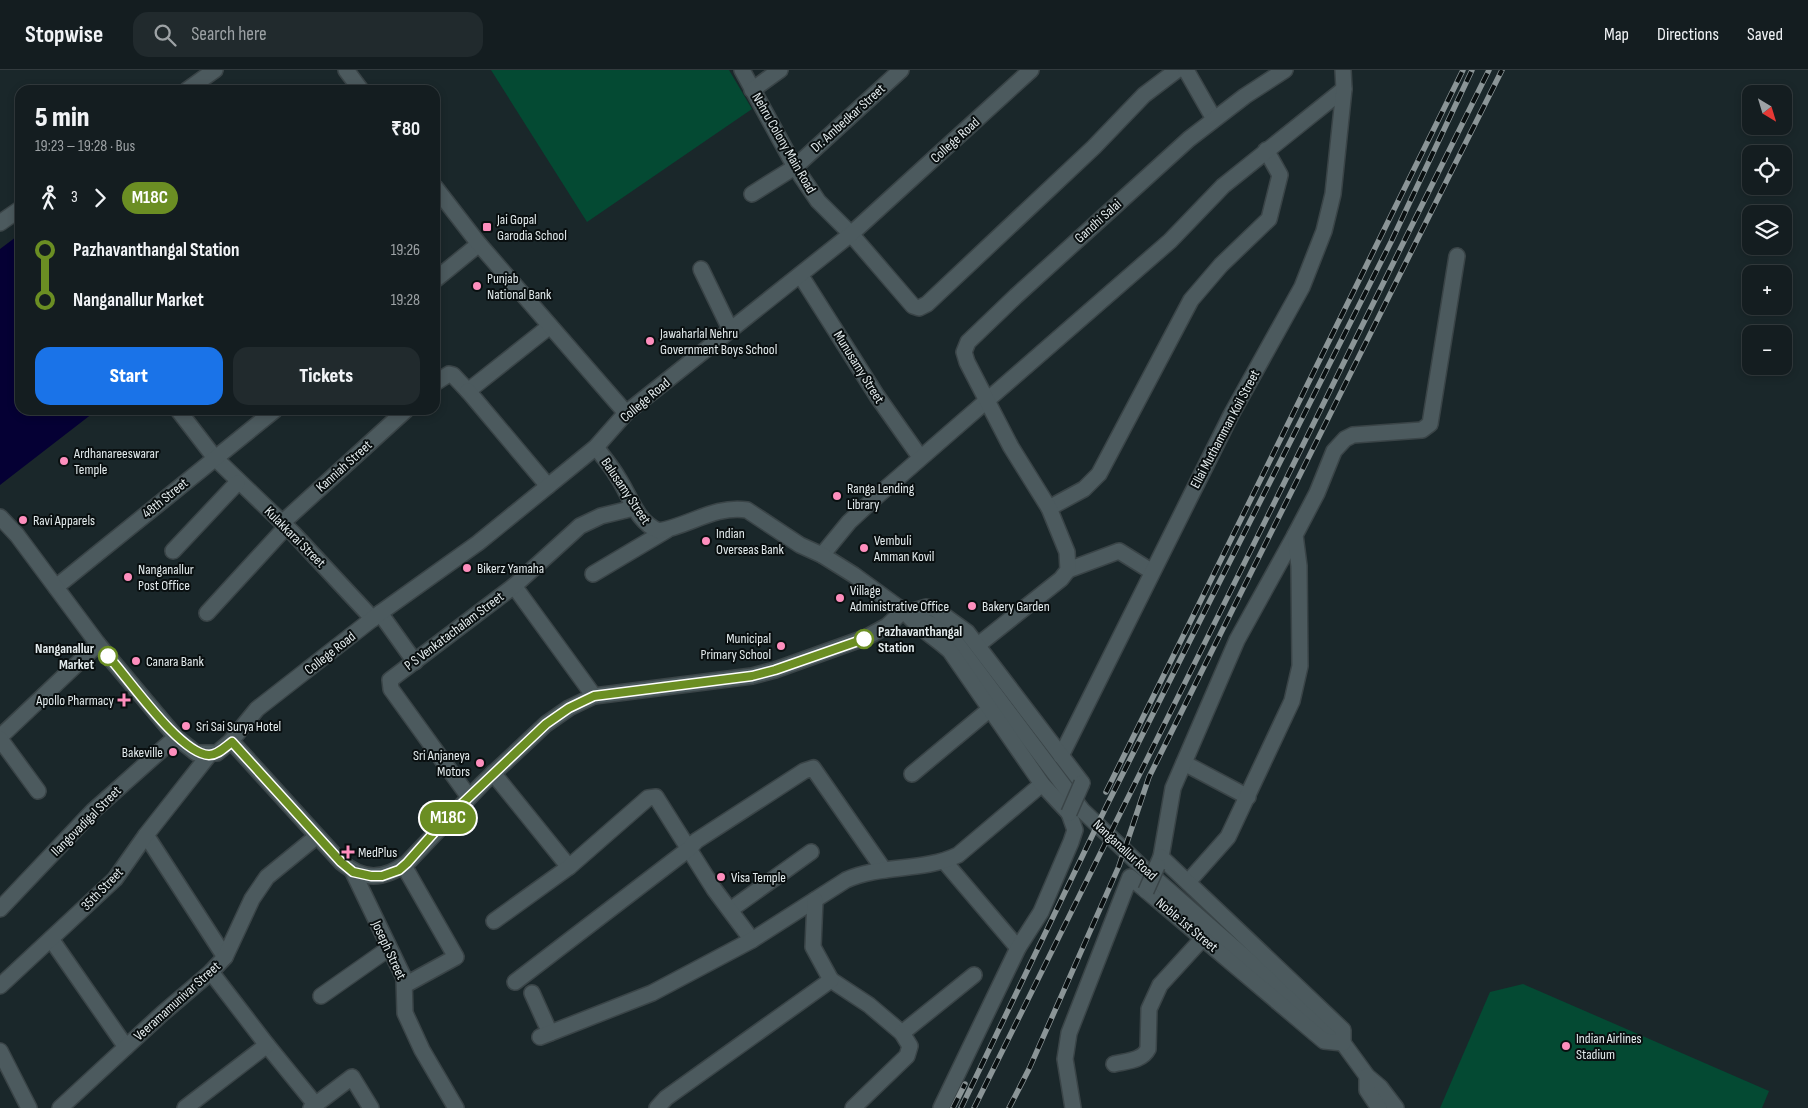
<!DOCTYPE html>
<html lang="en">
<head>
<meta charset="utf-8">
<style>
  body { margin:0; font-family:"Sofia Sans Condensed",sans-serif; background:#212a2d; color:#f1f3f6; height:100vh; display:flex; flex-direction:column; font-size:19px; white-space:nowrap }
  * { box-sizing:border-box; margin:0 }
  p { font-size:16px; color:#9da2a5 }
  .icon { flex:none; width:28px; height:28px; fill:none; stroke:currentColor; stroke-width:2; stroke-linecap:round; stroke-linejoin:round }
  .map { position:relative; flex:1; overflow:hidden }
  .side { position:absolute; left:15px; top:15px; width:425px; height:330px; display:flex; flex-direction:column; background:#141d20; border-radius:15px; box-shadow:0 2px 8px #0003,0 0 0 1px #333b3e }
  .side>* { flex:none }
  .badge { padding:0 10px; border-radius:16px; font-size:18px; line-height:32px }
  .needle { width:32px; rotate:142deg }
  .tools { position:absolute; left:1742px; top:15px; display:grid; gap:10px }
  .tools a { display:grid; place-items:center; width:50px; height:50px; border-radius:10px; background:#141d20; box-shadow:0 2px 8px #0003,0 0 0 1px #333b3e; font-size:25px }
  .map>.badge { position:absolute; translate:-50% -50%; box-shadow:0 0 0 2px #fff }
  .legs { display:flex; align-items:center; gap:8px; height:55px; padding:0 20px; font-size:16px }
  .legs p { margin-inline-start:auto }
  .headline { display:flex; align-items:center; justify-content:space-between; height:85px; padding:0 20px }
  h1 { font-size:28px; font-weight:800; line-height:38px }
  .button { display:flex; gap:10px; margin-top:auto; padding:10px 20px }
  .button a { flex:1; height:58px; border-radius:15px; background:#1a73e8; color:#fff; font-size:20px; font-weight:800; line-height:58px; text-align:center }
  .button a+a { background:#212a2d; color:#f1f3f6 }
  ul { padding:0 20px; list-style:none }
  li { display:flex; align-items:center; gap:18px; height:50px; font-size:19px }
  li i { display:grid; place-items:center; width:8px; height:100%; margin:0 6px; background:currentColor }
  li i::after { content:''; width:12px; height:12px; margin:-6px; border:4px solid; border-radius:50%; background:#141d20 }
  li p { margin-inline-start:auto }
  li:first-child i { background:linear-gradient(#0000 50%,currentColor 0) }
  li:last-child i { background:linear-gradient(currentColor 50%,#0000 0) }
  header { display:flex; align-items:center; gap:30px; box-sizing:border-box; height:70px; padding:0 25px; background:#141d20; border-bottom:1px solid #333b3e }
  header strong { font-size:24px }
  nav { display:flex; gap:28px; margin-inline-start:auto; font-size:18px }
  .search { width:350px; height:45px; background:#212a2d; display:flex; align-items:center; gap:12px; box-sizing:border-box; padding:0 18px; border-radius:15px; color:#9da2a5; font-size:19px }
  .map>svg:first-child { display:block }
</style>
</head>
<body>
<header>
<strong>Stopwise</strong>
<div class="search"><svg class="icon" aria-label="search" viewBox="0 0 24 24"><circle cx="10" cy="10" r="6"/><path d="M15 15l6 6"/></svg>Search here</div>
<nav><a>Map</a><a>Directions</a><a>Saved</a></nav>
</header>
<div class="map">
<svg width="1808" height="1038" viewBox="0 0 1808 1038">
  <rect width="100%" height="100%" fill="#1a272a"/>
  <g fill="#044a33">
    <path d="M491,0H729L752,39L587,152Z"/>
    <path d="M1523,914L1769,1021L1762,1038H1440L1490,922Z"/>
  </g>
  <path fill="#050034" d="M20,164V340H97L0,415V179Z"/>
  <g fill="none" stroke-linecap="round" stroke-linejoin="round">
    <g stroke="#3a4447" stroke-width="18">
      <g id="street">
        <path d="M742,0L795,97L818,131L851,164L913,236L919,238L927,234L1094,77L1144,25L1177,0"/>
        <path d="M1186,0L1214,49"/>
        <path d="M187,20L215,0"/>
        <path d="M752,20L780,0"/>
        <path d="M752,124L795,97L901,0"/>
        <path d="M0,153L20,139"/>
        <path d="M701,199L731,261"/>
        <path d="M801,206L877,326L920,387"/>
        <path d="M435,210L479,174"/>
        <path d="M435,313L449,304L453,305L468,321L550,256"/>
        <path d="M468,321L548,416"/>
        <path d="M178,340L215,388L293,463L373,549"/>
        <path d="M626,343L851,164L1031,0"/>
        <path d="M1049,438L1084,419L1099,404L1191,230L1221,195L1269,149L1280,105L1266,80"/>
        <path d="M282,453L406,340"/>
        <path d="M173,481L237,413"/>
        <path d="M822,485L849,452L876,427L1170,171L1223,116L1344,19"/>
        <path d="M1068,500L1119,481L1151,501"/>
        <path d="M593,504L667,460"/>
        <path d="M514,516L594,626"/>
        <path d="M56,517L275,340"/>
        <path d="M207,543L286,457"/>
        <path d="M380,543L415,592"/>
        <path d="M978,575L1061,509L1068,500L1067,482L1049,438L1011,377L967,292L964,282L968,272L1016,226L1189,69L1245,26L1285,0"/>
        <path d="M0,667L98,574"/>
        <path d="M0,669L38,721"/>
        <path d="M1061,686L1231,345L1302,217L1324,161L1333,124L1344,19L1343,0"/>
        <path d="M1184,693L1248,727"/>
        <path d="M493,703L569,797"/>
        <path d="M912,704L990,639"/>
        <path d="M469,727L391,619L390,610L514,516L580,456L601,446L634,438"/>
        <path d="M146,765L225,887"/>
        <path d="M1161,787L1173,718L1237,570L1295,465"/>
        <path d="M944,791L1018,878"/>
        <path d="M404,796L456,887L405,915"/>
        <path d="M353,802L404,908L405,943L422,980L456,1038"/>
        <path d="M1188,812L1228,767L1292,631L1300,596L1299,496L1295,465L1317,423L1334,381L1345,369L1353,365L1422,360L1430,354L1457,186"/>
        <path d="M0,839L93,741L176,667"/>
        <path d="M730,840L811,782"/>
        <path d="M494,851L569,797L648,728L656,727L714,819L752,870"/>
        <path d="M51,869L126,977"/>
        <path d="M831,910L869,935L902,963"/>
        <path d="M515,912L690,778L696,771L804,701L813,698L884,800"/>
        <path d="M0,916L115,809L146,765L209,685"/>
        <path d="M532,923L550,963"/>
        <path d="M321,926L388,879"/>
        <path d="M540,967L652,923L752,870L846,810C881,794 923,802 958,785L1042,714"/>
        <path d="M267,975L315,1034"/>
        <path d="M0,981L29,1038"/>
        <path d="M1114,994C1126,991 1142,991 1148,979L1149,939L1160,915L1203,868"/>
        <path d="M60,1038L163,943L211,902L225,887L252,829L267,807L316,767"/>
        <path d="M185,1038L267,975L211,902"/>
        <path d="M311,1038L352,1007L371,1038"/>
        <path d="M657,1038L666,1028L831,910L813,877L815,830"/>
        <path d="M853,1038L907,986L910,976L902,963L974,905"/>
        <path d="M941,1038L1018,878L1041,842L1071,772L1075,760L1069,743"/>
      </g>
    </g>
    <g stroke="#3a4447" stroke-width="18">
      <g id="secondary">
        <path d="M346,0L361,20"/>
        <path d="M596,377C603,387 611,396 617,406C630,425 636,452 659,461C689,456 715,435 747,440L800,475L822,485L854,505L906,543L938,557L953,568L1082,740L1142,797L1343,973L1367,1006L1380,1017L1396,1038"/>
        <path d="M0,447L17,465L98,574L176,667L196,683H217L231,671L257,639L380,543L478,473L596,377L626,343L479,174L435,117"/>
        <path d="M231,671L341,792C364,811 383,810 407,793L483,713L546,654L569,638L594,626L752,606L775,600L867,567L887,556L903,541"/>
        <path d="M1069,743L1042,714L950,581C935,567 919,559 906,543L926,537L935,539L967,562L1082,713"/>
        <path d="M1367,1006V1020L1379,1038"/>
        <path d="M1073,1038L1065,989L1069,963L1130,807L1324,971L1343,973V960L1161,787L1157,796"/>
      </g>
    </g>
    <use href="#street" stroke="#4c5a5e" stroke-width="15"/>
    <use href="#secondary" stroke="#4c5a5e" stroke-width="15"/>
    <g stroke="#8b9597" stroke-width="5.5">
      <g id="rail">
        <path d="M1106,722L1463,0"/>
        <path d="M953,1038L965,1014"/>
        <path d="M961,1038L1107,735L1391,172L1472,0"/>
        <path d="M974,1038L1489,0"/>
        <path d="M1009,1038L1029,999L1119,796L1149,707L1502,0"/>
      </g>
    </g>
    <use href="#rail" stroke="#090f10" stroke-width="4" stroke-dasharray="11" stroke-linecap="butt"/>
    <g stroke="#3a4447" stroke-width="18" stroke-linecap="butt">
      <g id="secondary-bridge">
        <path d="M1069,743L1082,713"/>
        <path d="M1146,821L1157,796"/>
      </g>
    </g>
    <use href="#secondary-bridge" stroke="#4c5a5e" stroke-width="15"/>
  </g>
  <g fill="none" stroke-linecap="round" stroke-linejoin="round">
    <g stroke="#fff" stroke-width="11">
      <path id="line-1" d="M108,586C129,609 180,684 209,685C218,685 225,677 232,672L341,792L353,802L371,806H382L399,800L407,793L447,748L546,654L569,638L594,626L752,606L775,600L864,569"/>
    </g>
    <use href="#line-1" stroke="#6b8e23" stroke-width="8"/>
  </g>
  <g fill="#fe8ebd" stroke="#090f10" stroke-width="2">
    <rect x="482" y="152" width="10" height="10" rx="2.5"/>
    <circle cx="477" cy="216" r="5"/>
    <circle cx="650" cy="271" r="5"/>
    <circle cx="64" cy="391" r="5"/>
    <circle cx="837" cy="426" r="5"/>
    <circle cx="23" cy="450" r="5"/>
    <circle cx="706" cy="471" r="5"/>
    <circle cx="864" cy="478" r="5"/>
    <circle cx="467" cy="498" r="5"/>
    <circle cx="128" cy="507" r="5"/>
    <circle cx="840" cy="528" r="5"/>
    <circle cx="972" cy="536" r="5"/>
    <circle cx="781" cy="576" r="5"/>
    <circle cx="136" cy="591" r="5"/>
    <path d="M121.5 622.5h5v5h5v5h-5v5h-5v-5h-5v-5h5z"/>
    <circle cx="186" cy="656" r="5"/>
    <circle cx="173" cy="682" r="5"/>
    <circle cx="480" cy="693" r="5"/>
    <path d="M345.5 774.5h5v5h5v5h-5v5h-5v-5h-5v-5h5z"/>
    <circle cx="721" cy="807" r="5"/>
    <circle cx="1566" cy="976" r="5"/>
  </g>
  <g fill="#fff" stroke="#6b8e23" stroke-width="2.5">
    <circle cx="864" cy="569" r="9"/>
    <circle cx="108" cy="586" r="9"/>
  </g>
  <g text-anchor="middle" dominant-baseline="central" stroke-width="4" stroke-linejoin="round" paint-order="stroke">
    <g font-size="14" fill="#e3ebed" stroke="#090f10">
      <text transform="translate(848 48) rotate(-42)">Dr. Ambedkar Street</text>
      <text transform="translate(955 70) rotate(-42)">College Road</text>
      <text transform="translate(784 73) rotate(60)">Nehru Colony Main Road</text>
      <text transform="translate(1098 151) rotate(-42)">Gandhi Salai</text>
      <text transform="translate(859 297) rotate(58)">Munusamy Street</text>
      <text transform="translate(645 330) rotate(-40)">College Road</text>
      <text transform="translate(1225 359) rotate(-62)">Ellai Muthamman Koil Street</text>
      <text transform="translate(344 396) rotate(-42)">Kanniah Street</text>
      <text transform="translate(626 421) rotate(56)">Balusamy Street</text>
      <text transform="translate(165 428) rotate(-39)">48th Street</text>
      <text transform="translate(295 467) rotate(45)">Kulakkarai Street</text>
      <text transform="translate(454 561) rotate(-37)">P S Venkatachalam Street</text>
      <text transform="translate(330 583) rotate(-38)">College Road</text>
      <text transform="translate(86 751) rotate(-45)">Ilangovadigal Street</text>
      <text transform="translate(1125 780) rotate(43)">Nanganallur Road</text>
      <text transform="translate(102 819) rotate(-46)">35th Street</text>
      <text transform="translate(1187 855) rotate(40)">Noble 1st Street</text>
      <text transform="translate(389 880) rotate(65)">Joseph Street</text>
      <text transform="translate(177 931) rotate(-42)">Veeramamunivar Street</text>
    </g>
    <g font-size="14" fill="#e3ebed" stroke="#090f10" text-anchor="start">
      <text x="497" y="149">Jai Gopal<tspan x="497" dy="16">Garodia School</tspan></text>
      <text x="487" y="208">Punjab<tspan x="487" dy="16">National Bank</tspan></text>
      <text x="660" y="263">Jawaharlal Nehru<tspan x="660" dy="16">Government Boys School</tspan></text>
      <text x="74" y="383">Ardhanareeswarar<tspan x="74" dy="16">Temple</tspan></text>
      <text x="847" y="418">Ranga Lending<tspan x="847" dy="16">Library</tspan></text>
      <text x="33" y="450">Ravi Apparels</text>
      <text x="716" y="463">Indian<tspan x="716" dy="16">Overseas Bank</tspan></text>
      <text x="874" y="470">Vembuli<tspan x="874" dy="16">Amman Kovil</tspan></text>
      <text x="477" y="498">Bikerz Yamaha</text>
      <text x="138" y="499">Nanganallur<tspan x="138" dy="16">Post Office</tspan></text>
      <text x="850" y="520">Village<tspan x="850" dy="16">Administrative Office</tspan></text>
      <text x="982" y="536">Bakery Garden</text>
      <text x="771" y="568" text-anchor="end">Municipal<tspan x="771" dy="16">Primary School</tspan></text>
      <text x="146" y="591">Canara Bank</text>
      <text x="114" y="630" text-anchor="end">Apollo Pharmacy</text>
      <text x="196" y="656">Sri Sai Surya Hotel</text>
      <text x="163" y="682" text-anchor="end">Bakeville</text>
      <text x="470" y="685" text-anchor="end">Sri Anjaneya<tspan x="470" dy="16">Motors</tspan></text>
      <text x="358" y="782">MedPlus</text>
      <text x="731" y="807">Visa Temple</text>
      <text x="1576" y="968">Indian Airlines<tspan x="1576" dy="16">Stadium</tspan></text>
    </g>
    <g font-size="14" font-weight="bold" fill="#e3ebed" stroke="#090f10" text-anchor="start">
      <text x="878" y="561">Pazhavanthangal<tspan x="878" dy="16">Station</tspan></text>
      <text x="94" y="578" text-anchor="end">Nanganallur<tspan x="94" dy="16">Market</tspan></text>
    </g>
  </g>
</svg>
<div class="tools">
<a><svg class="needle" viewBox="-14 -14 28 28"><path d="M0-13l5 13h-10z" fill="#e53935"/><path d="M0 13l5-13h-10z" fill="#9da2a5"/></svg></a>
<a><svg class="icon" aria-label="locate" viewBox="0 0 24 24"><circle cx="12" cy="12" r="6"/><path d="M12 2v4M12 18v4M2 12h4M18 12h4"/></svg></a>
<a><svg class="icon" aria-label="layers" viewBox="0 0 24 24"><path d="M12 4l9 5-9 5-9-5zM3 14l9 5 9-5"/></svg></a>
<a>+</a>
<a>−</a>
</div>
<b class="badge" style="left:448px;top:748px;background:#6b8e23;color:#fff">M18C</b>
<section class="side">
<div class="headline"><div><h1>5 min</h1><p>19:23 – 19:28 · Bus</p></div><b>₹80</b></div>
<div class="legs"><svg class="icon" aria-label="walk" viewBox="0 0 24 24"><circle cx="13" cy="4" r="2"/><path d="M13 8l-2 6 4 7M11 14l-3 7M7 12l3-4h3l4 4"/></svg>3<svg class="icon" aria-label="forward" viewBox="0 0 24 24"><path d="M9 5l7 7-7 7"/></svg><b class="badge" style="background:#6b8e23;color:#fff">M18C</b></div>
<ul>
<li><i style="color:#6b8e23"></i><b>Pazhavanthangal Station</b><p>19:26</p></li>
<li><i style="color:#6b8e23"></i><b>Nanganallur Market</b><p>19:28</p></li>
</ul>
<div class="button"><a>Start</a><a>Tickets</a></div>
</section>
</div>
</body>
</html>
